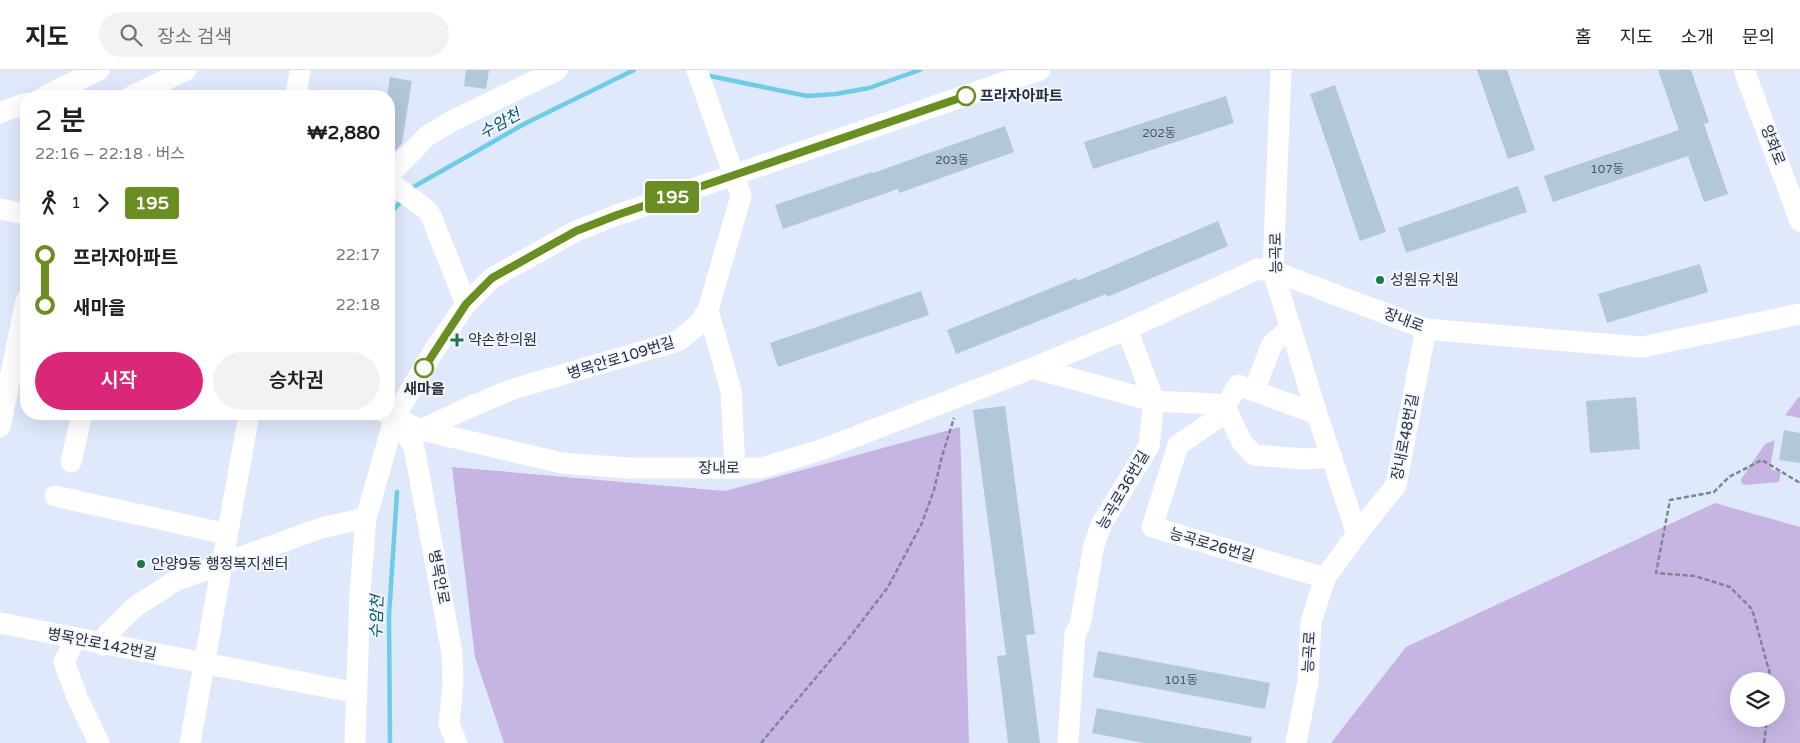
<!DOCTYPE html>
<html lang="ko">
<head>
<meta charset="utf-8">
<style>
  body { margin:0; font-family:"Varela Round","Noto Sans KR",sans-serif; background:#f2f2f2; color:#202124; height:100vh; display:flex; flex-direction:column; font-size:19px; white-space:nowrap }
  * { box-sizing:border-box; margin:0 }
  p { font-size:16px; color:#757577 }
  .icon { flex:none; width:28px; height:28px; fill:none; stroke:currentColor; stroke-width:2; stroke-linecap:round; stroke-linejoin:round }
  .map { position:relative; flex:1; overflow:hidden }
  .drawer { position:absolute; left:20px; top:20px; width:375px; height:330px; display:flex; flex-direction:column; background:#fff; border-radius:20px; box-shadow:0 5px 20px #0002 }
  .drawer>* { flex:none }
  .badge { padding:0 10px; border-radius:4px; font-size:18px; line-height:32px }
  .tools { position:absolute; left:1730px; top:602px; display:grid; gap:10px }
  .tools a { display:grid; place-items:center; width:55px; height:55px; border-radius:50%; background:#fff; box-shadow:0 5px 20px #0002; font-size:25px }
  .map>.badge { position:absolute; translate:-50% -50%; box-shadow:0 0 0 2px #fff }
  .legs { display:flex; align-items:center; gap:8px; height:55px; padding:0 15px; font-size:16px }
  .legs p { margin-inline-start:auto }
  .summary { display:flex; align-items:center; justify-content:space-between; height:85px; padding:0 15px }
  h1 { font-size:28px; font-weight:600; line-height:38px }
  .primary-button { display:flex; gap:10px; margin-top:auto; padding:10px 15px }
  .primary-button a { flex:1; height:58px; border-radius:30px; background:#db2777; color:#fff; font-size:20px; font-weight:600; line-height:58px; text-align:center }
  .primary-button a+a { background:#f2f2f2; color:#202124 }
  ul { padding:0 15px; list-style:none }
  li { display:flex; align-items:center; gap:18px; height:50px; font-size:19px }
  li i { display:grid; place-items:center; width:8px; height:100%; margin:0 6px; background:currentColor }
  li i::after { content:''; width:12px; height:12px; margin:-6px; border:4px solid; border-radius:50%; background:#fff }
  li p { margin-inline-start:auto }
  li:first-child i { background:linear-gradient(#0000 50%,currentColor 0) }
  li:last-child i { background:linear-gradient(currentColor 50%,#0000 0) }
  header { display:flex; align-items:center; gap:30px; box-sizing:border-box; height:70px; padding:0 25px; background:#fff; border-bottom:1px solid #e0e0e0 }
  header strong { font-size:24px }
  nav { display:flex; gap:28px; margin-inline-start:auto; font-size:18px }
  .search { width:350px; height:45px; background:#f2f2f2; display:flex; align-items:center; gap:12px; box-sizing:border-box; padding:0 18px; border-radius:28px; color:#757577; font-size:19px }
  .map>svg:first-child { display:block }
</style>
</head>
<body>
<header>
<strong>지도</strong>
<div class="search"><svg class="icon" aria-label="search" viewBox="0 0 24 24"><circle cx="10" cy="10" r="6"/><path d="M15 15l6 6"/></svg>장소 검색</div>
<nav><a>홈</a><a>지도</a><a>소개</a><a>문의</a></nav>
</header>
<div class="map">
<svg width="1800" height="673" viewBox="0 0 1800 673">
  <rect width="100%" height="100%" fill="#dfe9fb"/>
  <g fill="#c6b5e2" fill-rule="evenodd">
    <path d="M1800,327V348L1785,345L1798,328Z"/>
    <path d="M960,357L969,673H504L475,587L452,397L725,421Z"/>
    <path d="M1775,370L1770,397L1773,400L1781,402L1779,412L1745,415L1742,414L1741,409L1765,374Z"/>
    <path d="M1715,433L1800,457V673H1331L1406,577ZM1776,611V649H1739V611Z"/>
  </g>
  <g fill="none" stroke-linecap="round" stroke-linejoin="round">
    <g stroke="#6ecce7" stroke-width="4.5">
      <path d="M705,5L807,26L836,24L869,18L920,0"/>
      <path d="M411,120L415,116L526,53L634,0"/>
      <path d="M389,145L403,129"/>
      <path d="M390,673L389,546L397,422"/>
    </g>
  </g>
  <g fill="#b2c8d8">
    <path d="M466,0H489L486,19L464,16Z"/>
    <path d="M1477,0H1507L1535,80L1508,89Z"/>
    <path d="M1658,0H1691L1709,52L1704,54L1728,124L1704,132L1688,86L1553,132L1544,106L1679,60Z"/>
    <path d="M390,7L412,11L402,73L393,83L389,82V26H387Z"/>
    <path d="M1335,15L1386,162L1360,171L1310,24Z"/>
    <path d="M1226,26L1234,53L1093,99L1084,72Z"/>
    <path d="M1005,56L1014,82L899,123L898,119L783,159L775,135L872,102L873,103Z"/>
    <path d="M1518,116L1527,142L1406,183L1398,158Z"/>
    <path d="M1218,151L1228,176L1107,227L1106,224L956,284L947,260L1076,208L1077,211Z"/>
    <path d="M1700,194L1708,222L1607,253L1598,224Z"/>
    <path d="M921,221L929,245L778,297L770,273Z"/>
    <path d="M1636,327L1640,379L1590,383L1586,331Z"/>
    <path d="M1005,336L1035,564L1026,565L1040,673H1008L997,586L1006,585L973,340Z"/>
    <path d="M1784,360L1800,363V393L1779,390Z"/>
    <path d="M1098,581L1270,613L1265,639L1093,607Z"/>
    <path d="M1097,638L1252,667L1251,673H1144L1092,663Z"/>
  </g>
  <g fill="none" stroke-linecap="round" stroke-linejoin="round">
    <g stroke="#7f8693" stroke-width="2.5" stroke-dasharray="5 2.5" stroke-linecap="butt">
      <path d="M1772,611L1752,539L1730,517L1695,506L1656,503L1670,430L1714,422L1729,407L1762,390L1800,413"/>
      <path d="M761,673L849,568L888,517L922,453L934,420L942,386L954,348"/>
      <path d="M1764,673L1767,649"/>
    </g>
    <g stroke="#fff" stroke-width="21">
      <path d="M1281,0L1273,201L1317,344L1357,464L1325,508L1311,552L1308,611L1296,673"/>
      <path d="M1744,0L1800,151"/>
      <path d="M45,26L99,0"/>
      <path d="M132,26L186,0"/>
      <path d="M296,26L300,0"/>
      <path d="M0,43L26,33"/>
      <path d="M389,105L427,66L454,50L557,0"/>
      <path d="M389,112L426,139L431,146L466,234"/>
      <path d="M0,139L26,144"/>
      <path d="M708,240L731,321L735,398"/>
      <path d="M1033,298L1154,331L1215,334L1228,343L1242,372L1254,385L1306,389L1332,387"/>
      <path d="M1254,321L1272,274L1291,258"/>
      <path d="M387,344L421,360L562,393L628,398H761L821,380L1033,298L1127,259L1258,199L1273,201L1426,259L1530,268L1642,277L1800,244"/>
      <path d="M1317,344L1238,315L1219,347L1178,375L1152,457L1325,508"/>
      <path d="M395,346L414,377L452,583L453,613L449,654L457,673"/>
      <path d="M0,357L26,230"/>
      <path d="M421,360L463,340L513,319L678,271L698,255L708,240L741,126L697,0"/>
      <path d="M71,392L82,344"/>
      <path d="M55,426L227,464"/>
      <path d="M1357,464L1396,415L1426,259"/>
      <path d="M0,553L357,623"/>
      <path d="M75,569L64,592L77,627L99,673"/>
      <path d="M103,575L108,563L135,537L175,511L321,458L366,448"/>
      <path d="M190,673L249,344"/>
      <path d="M355,673L360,523L366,448L395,346L433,282L466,234L492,208L576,161L617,145L1040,0"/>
      <path d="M1068,673L1075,563L1080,555L1094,475L1102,453L1149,376L1154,331L1127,259"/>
    </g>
  </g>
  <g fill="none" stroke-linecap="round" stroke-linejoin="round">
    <g stroke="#fff" stroke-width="11">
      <path id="line-1" d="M424,298L466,234L492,208L576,161L617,145L966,26"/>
    </g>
    <use href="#line-1" stroke="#6b8e23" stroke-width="8"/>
  </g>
  <g fill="#fff" stroke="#6b8e23" stroke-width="2.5">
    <circle cx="966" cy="26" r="9"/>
    <circle cx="424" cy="298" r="9"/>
  </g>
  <g fill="#1e764a" stroke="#f1f6ff" stroke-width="2">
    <circle cx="1380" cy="210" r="5"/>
    <path d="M454.5 262.5h5v5h5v5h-5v5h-5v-5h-5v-5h5z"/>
    <circle cx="141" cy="494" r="5"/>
  </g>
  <g text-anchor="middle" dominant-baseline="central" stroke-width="4" stroke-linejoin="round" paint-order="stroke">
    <g font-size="12" fill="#4d5660">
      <text x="1159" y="63">202동</text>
      <text x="952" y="90">203동</text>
      <text x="1607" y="99">107동</text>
      <text x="1181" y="610">101동</text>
    </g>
    <g font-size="15" font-weight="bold" fill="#2b3038" stroke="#f1f6ff" text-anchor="start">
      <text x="980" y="26">프라자아파트</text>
      <text x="424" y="319" text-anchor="middle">새마을</text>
    </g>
    <g font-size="15" fill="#2b3038" stroke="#f1f6ff">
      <text transform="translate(1773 75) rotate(69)">양화로</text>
      <text transform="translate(1276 183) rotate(-91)">능곡로</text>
      <text transform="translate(1404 250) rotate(20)">장내로</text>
      <text transform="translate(621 288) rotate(-17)">병목안로109번길</text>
      <text transform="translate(1405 367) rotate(-79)">장내로48번길</text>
      <text x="719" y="398">장내로</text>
      <text transform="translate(1123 420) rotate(-60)">능곡로36번길</text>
      <text transform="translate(1212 475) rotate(16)">능곡로26번길</text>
      <text transform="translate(439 507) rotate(79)">병목안로</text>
      <text transform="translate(102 574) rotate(11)">병목안로142번길</text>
      <text transform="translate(1309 582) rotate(-87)">능곡로</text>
    </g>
    <g font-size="15" fill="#2b3038" stroke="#f1f6ff" text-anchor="start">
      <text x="1390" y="210">성원유치원</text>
      <text x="468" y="270">약손한의원</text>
      <text x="151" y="494">안양9동 행정복지센터</text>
    </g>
    <g font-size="16" font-style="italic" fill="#01586a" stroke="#f1f6ff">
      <text transform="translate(500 54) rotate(-29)">수암천</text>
      <text transform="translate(377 547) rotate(-88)">수암천</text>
    </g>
  </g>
</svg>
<div class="tools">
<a><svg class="icon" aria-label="layers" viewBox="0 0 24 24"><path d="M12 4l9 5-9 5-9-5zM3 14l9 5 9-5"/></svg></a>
</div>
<b class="badge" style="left:672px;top:127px;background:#6b8e23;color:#fff">195</b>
<section class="drawer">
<div class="summary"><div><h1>2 분</h1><p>22:16 – 22:18 · 버스</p></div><b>₩2,880</b></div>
<div class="legs"><svg class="icon" aria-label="walk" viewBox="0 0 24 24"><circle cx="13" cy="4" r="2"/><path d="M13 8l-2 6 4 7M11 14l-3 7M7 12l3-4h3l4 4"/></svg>1<svg class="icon" aria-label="forward" viewBox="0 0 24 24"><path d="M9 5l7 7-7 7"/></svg><b class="badge" style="background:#6b8e23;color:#fff">195</b></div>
<ul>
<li><i style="color:#6b8e23"></i><b>프라자아파트</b><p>22:17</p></li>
<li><i style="color:#6b8e23"></i><b>새마을</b><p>22:18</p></li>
</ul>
<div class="primary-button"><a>시작</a><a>승차권</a></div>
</section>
</div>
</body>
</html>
